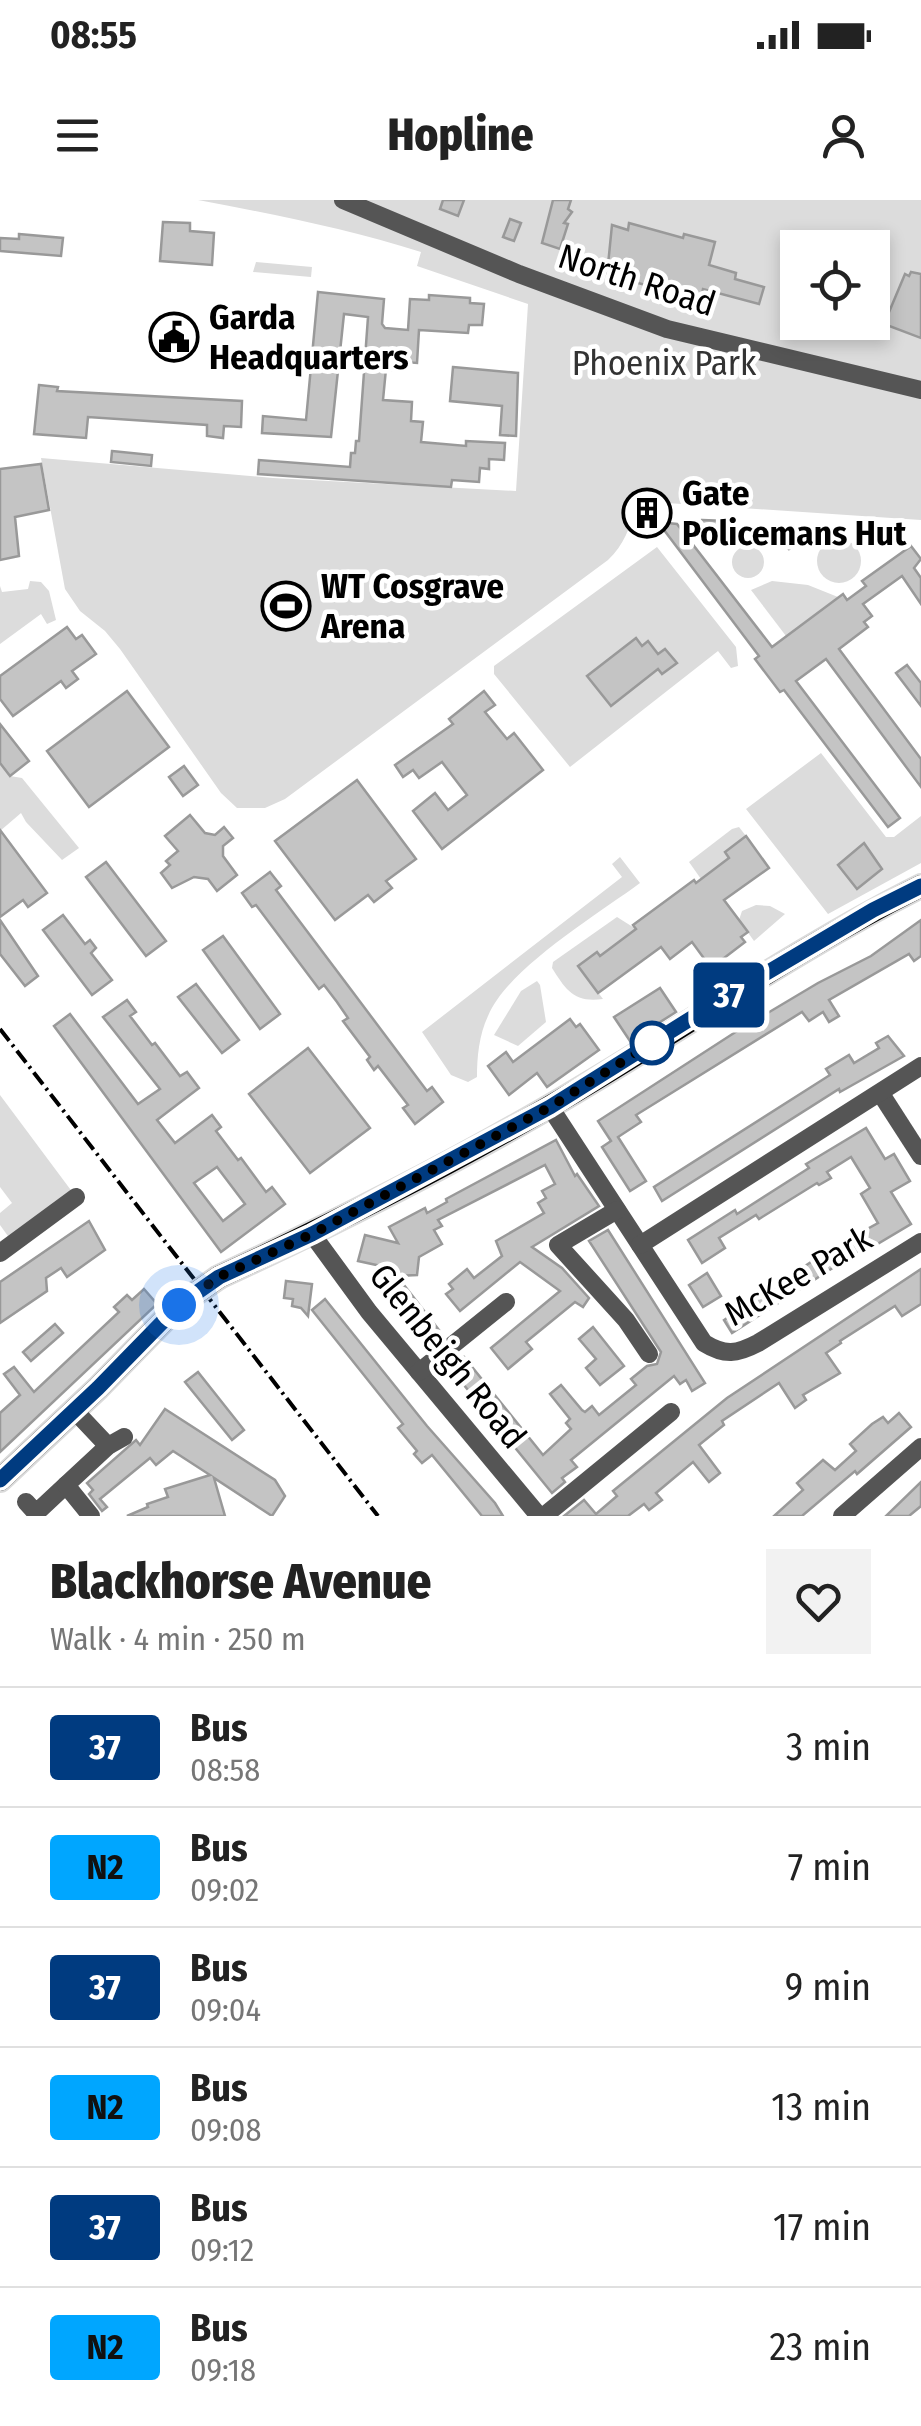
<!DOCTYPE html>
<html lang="en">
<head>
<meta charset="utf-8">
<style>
  body { margin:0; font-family:"Fira Sans Condensed",sans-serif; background:#f2f2f2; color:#222; height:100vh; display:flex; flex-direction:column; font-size:38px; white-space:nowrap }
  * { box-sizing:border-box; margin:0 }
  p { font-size:32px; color:#767676 }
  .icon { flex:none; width:55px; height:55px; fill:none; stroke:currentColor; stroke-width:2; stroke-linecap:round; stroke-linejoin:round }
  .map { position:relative; height:1316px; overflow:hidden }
  .drawer { display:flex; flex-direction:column; background:#fff; flex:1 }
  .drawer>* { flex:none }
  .badge { padding:0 20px; border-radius:8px; font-size:35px; line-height:65px }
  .tools { position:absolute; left:780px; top:30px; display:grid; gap:20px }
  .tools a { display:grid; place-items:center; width:110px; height:110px; border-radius:0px; background:#fff; box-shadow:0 5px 15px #0003; font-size:50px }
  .you { position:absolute; width:50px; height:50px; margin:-25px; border:8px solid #fff; border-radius:50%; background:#1a73e8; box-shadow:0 0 0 15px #1a73e833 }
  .map>.badge { position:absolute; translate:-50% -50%; box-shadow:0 0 0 5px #fff }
  .round { display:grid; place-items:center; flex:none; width:105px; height:105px; border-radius:0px; background:#f2f2f2 }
  .overview { display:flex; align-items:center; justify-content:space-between; height:170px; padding:0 50px }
  h1 { font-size:48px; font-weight:800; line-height:75px }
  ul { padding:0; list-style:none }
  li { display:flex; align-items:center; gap:30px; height:120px; padding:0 50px; border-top:2px solid #e0e0e0 }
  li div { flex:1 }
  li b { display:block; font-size:38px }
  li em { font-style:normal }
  li .badge { min-width:110px; font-weight:700; text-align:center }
  .status { display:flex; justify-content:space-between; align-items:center; height:70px; padding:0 50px; background:#fff; direction:ltr }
  .status svg { height:28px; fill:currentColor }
  header { display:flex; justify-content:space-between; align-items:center; height:130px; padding:0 50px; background:#fff; font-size:45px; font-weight:800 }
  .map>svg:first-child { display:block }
</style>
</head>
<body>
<div class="status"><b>08:55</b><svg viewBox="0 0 49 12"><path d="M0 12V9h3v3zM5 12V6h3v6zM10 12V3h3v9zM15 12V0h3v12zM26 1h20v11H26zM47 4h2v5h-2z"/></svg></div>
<header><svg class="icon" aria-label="menu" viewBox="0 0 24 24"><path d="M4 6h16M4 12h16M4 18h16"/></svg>Hopline<svg class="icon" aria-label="person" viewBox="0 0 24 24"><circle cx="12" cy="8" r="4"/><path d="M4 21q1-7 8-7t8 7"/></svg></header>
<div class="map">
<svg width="921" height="1316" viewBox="0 0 921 1316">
  <rect width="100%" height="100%" fill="#fff"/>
  <g fill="#dcdcdc" fill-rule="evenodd">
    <path d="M198,0H921V320L637,301C631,324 626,343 608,360L285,599L265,608H237L221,593L120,449L105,431L80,411L65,389L41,258L273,278L516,291L528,104L417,66L421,52C348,29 273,14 198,0ZM798,48H872V122H798Z"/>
    <path d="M256,62L312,67L311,77L253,72Z"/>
    <circle cx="839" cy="361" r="22"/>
    <circle cx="748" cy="362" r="16"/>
    <path d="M657,347L736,447L738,466L731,468L718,451L570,567L494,474V466Z"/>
    <path d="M30,381L41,382L49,391L56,420L47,424L41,414L0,444V386L2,392L28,389Z"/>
    <path d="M772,381L808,385L838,397L786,436L751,390Z"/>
    <path d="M821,553L886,637H894L921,616V663L828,714L746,609Z"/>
    <path d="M0,563L10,576L22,578L79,648L62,660L26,622L21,613L0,631Z"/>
    <path d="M739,627L746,636L725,652L729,658L701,679L689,662L732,629Z"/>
    <path d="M620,657L640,683C597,715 508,768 488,816C479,835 477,857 477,877L468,882L451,875L422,832L622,677L612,664Z"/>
    <path d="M756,705L770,706L785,714L754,741L739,720L742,711Z"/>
    <path d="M617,717L636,729L600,756L596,752L578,766L603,799C574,803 566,790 552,768L553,762Z"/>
    <path d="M537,781L540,785L546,822L518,846L494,835L521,791Z"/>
    <path d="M0,895L76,997L13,1043L0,1025V1013L12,1003L0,987Z"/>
  </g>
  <g fill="#c4c4c4" stroke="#999" stroke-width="2.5" fill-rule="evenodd">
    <path d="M443,0H464L458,16L440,9Z"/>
    <path d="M553,0H571L568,9L572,12L564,23L568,24L560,49L542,43Z"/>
    <path d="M510,19L521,23L514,41L503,37Z"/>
    <path d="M163,22L190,23V31L214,33L212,65L160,61Z"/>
    <path d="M629,23L683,38L684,34L715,42L709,65L736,73L735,79L764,87L759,104L703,89L702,95L666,86L665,90L607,75L612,25L628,30Z"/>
    <path d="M19,34L63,38L61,56L0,51V38L19,39Z"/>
    <path d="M911,72L921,74V138L884,124L905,74L909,76Z"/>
    <path d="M318,92L384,99L382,124L385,128L408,130L410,99L429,100V95L470,98V103L484,104L482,125H469L468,133L419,130L417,163L392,161L391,170L386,169L383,200L412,202L411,221L423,222L421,242L466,246V241L505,243L504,260L489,259V269L480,268L479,282L452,280L451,287L258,274L259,260L350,267L351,253H355L356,241H359L368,117L344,114L331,237L262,233L263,216L306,220Z"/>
    <path d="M453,167L518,173L516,236L500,235L502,206L450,201Z"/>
    <path d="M39,185L58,187L57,191L242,201L241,227L224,226L223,238L207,236V225L88,217L86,238L34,234Z"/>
    <path d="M112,251L152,255L151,266L111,262Z"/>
    <path d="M41,264L49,310L15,317L19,356L0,360V269Z"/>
    <path d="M702,320L727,321V335L701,334Z"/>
    <path d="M658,322L677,324L772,447L843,394L847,400L866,386L862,381L911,346L921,359L914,368L921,378V404L902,376L863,404L872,416L864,422L868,427L839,449L921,559V587L826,459L796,481L900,618L888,627L784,490L780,492L755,459L759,456Z"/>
    <path d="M788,326L799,342L789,349L777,334Z"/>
    <path d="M67,427L76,439L82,435L96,454L72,471L78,479L66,488L61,481L13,516L0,499V476Z"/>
    <path d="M636,438L642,446L648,441L658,454L665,449L677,463L662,474L658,469L611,506L587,476Z"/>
    <path d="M907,465L921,483V506L896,473Z"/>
    <path d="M127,491L169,547L89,607L47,551Z"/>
    <path d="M484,491L495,505L485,512L507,539L514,533L543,570L442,649L413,611L435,593L448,610L467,595L442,562L419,578L413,570L403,577L395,565L453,524L449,519Z"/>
    <path d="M0,524L29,561L10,576L0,563Z"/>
    <path d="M184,566L198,585L183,596L169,577Z"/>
    <path d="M357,580L416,659L386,681L392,688L374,702L368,695L335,720L275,641Z"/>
    <path d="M190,615L205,633L215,635L224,627L233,638L223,646V656L237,675L217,691L208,679L194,677L172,688L161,673L170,665L166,661L178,651L165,636Z"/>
    <path d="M0,630L47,693L28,707L23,700L0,717Z"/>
    <path d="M746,636L769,668L724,700L748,732L741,737L745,742L711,768L692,742L670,759L661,747L598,793L578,766L597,752L600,756L636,729L633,725L694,680L696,683L729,658L725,652Z"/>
    <path d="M864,643L882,669L857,689L838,665Z"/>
    <path d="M106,662L166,741L146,756L86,677Z"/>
    <path d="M270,672L281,686L276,690L352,791L427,891L432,887L443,902L415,924L403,908L408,905L378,866L374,870L367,860L370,857L343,821L348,818L337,802L324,785L319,789L256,705L252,707L242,693Z"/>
    <path d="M63,715L85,744L90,740L96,748L91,753L112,780L92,795L43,730Z"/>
    <path d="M0,720L38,776L25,786L0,754Z"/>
    <path d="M921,720V756L914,761L909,754L829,800L839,816L829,822L823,812L809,821L802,812L636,915L641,922L618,937L646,981L630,991L602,947L611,941L598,921L734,833L818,783L871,756Z"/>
    <path d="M223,736L280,814L260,829L203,750Z"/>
    <path d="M196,784L239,840L222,853L178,797Z"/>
    <path d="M660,788L676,812L630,841L614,817Z"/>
    <path d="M127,800L136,812L130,816L152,845L155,843L180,876L187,872L199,888L157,920L175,943L212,915L221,927L216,931L238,960L241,958L266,992L272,987L285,1004L221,1052L54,826L70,814L138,904L160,889L103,817ZM217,967L245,1004L223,1021L194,983Z"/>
    <path d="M570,819L576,827L580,824L599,850L547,887L537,873L509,895L488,866L506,852L513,862Z"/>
    <path d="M888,836L904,856L840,892L839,889L662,1001L654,987L830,875L826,869L849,855L854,863L879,848L876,843Z"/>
    <path d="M308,848L370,928L310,973L249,894Z"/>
    <path d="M866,928L885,959L894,954L910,981L891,992L911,1024L864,1052L862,1049L732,1133L724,1120L829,1050L878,1023L861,994L870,988L851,957L827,972L831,978L819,985L817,983L759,1019L756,1015L719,1038L725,1048L702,1063L688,1040L735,1010L737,1014L809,968L806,964Z"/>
    <path d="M556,940L575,976L577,974L599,1006L532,1047L562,1068L589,1098L583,1107L575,1102L526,1142L532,1149L508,1169L491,1148L560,1091L520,1062L460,1111L446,1094L453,1089L449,1084L467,1069L474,1078L502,1056L496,1041L544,1013L538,1003L546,998L542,991L555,984L545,965L438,1020L442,1026L434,1030L442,1044L419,1057L417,1075L397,1076L439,1130L425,1141L371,1075L381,1066L358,1061L365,1035L398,1043L389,1027L425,1008L427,1013L447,1002L446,999Z"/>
    <path d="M89,1021L105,1050L67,1077L61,1068L46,1078L47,1091L0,1123V1082Z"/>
    <path d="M608,1030L705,1183L692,1191L686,1180L680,1184L674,1176L571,1260L577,1267L562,1278L565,1282L552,1293L450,1168L464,1157L543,1255L571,1229L566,1223L570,1219L550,1194L561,1185L582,1210L585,1212L592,1206L599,1215L636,1185L631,1179L647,1166L657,1164L661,1152L589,1041Z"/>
    <path d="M921,1069V1104L902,1116L895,1106L840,1141L841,1143L826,1153L840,1173L803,1195L806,1200L795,1208L779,1183L722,1221L724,1225L699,1245L720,1273L709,1282L693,1262L656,1293L662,1300L649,1310L644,1304L628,1316H564L584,1300L596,1314L617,1296L613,1291L727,1198Z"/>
    <path d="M707,1073L721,1096L703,1107L689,1085Z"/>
    <path d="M286,1081L312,1084L308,1116L301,1108L292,1106L293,1099L284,1098Z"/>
    <path d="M144,1089L157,1104L0,1252V1213L20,1195L4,1174L14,1167L34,1192L119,1112L114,1107L127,1095L132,1100Z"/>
    <path d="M325,1099L427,1226L495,1303L503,1316H482L432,1255L422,1263L414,1254L417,1251L398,1228L403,1224L312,1110Z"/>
    <path d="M55,1124L63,1133L31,1161L23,1152Z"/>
    <path d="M593,1127L624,1166L600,1185L586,1168L596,1159L579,1139Z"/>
    <path d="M198,1172L244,1230L232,1240L185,1182Z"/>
    <path d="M165,1209L275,1280L285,1296L272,1316L214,1278L225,1316H127L148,1307L147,1304L168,1297L165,1289L210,1275L173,1251L156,1265L150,1258L100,1299L107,1307L102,1311L89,1294L93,1290L87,1283L136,1240L140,1245Z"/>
    <path d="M899,1213L911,1227L857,1274L855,1271L802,1316H774L803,1290L797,1283L823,1260L835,1270L856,1251L850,1244L872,1224L883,1217L888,1223Z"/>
    <path d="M921,1282V1306L909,1316H886Z"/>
  </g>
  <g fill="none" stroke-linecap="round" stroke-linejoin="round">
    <g stroke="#dbdbdb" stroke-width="26">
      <g id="major">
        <path d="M219,1077C331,1025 442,969 549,907C674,835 792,751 921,686"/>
        <path d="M0,1280L98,1188L179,1105"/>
      </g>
    </g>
    <g stroke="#555" stroke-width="18">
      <path d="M343,0L519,74L667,129L921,190"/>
      <path d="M881,894L921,956"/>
      <path d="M550,907L704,1143C725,1156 737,1154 758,1143L921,1042"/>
      <path d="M617,1010L558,1045L626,1120L649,1154"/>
      <path d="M312,1034L369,1112L539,1316"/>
      <path d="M640,1045L921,866"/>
      <path d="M0,1053L76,997"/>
      <path d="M419,1172L506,1102"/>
      <path d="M74,1210L108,1246"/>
      <path d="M26,1302L36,1313L66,1285"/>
      <path d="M91,1316L66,1285L108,1246L124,1237"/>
      <path d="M544,1316L671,1212"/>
      <path d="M842,1316L921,1247"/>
    </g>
    <use href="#major" stroke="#000" stroke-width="22"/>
    <path stroke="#000" stroke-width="4" stroke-dasharray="15 5 2.5 5" stroke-linecap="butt" d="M0,829L378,1316"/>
    <g stroke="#dbdbdb" stroke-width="26" stroke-linecap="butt">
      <path id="major-bridge" d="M179,1105L219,1077"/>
    </g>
    <use href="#major-bridge" stroke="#000" stroke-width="22"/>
  </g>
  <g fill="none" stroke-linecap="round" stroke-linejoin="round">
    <g stroke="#fff" stroke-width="22">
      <path id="line" d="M0,1280L98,1188L179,1105L219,1077L312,1034L550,907L714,804L873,710L921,686"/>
    </g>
    <use href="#line" stroke="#003b80" stroke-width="15"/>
    <path stroke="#000" stroke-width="10" stroke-dasharray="0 18" d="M179,1105L219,1077L312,1034L550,907L652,843"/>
  </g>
  <defs>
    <g id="civic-ring" transform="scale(2.5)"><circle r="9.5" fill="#fff" stroke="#000" stroke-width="1.5"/><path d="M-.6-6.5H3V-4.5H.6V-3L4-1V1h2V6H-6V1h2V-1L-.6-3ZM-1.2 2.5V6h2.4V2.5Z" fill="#000"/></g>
    <g id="building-ring" transform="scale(2.5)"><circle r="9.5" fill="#fff" stroke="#000" stroke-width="1.5"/><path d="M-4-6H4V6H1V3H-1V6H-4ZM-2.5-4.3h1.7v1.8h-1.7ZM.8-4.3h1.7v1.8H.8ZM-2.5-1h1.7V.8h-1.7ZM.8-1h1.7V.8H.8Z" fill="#000"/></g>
    <g id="stadium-ring" transform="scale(2.5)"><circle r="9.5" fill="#fff" stroke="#000" stroke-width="1.5"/><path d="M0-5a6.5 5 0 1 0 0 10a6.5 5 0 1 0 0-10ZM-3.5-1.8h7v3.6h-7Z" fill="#000"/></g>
  </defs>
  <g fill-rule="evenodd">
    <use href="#civic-ring" x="174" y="137"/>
    <use href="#building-ring" x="647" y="313"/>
    <use href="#stadium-ring" x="286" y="406"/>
  </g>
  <circle fill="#fff" stroke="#003b80" stroke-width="5" cx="652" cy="843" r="20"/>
  <g text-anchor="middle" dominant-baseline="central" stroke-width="9" stroke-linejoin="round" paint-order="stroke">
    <g font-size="35" fill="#000" stroke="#fff">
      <text transform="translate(637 80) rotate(18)">North Road</text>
      <text transform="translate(798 1076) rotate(-30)">McKee Park</text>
      <text transform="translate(448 1156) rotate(51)">Glenbeigh Road</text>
    </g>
    <g font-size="35" font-weight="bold" fill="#000" stroke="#fff" text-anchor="start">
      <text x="209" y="117">Garda<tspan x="209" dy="40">Headquarters</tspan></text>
      <text x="682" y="293">Gate<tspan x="682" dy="40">Policemans Hut</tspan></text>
      <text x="321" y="386">WT Cosgrave<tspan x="321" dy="40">Arena</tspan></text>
    </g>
    <g font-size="35" fill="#333" stroke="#fff">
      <text x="664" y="163">Phoenix Park</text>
    </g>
  </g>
</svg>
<div class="tools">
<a><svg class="icon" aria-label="locate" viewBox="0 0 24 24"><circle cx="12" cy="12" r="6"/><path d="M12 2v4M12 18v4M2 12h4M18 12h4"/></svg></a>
</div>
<div class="you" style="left:179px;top:1105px"></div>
<b class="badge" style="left:729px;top:795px;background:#003b80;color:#fff">37</b>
</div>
<section class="drawer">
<div class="overview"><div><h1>Blackhorse Avenue</h1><p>Walk · 4 min · 250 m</p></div><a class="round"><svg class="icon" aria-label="heart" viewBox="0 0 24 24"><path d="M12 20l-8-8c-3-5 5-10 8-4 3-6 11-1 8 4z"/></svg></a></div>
<ul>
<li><span class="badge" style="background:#003b80;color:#fff">37</span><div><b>Bus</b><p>08:58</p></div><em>3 min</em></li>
<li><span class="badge" style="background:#00a6ff;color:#111">N2</span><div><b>Bus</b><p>09:02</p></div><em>7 min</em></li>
<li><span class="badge" style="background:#003b80;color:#fff">37</span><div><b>Bus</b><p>09:04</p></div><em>9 min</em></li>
<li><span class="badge" style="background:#00a6ff;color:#111">N2</span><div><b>Bus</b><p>09:08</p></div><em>13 min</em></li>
<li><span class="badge" style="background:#003b80;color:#fff">37</span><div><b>Bus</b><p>09:12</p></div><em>17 min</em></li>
<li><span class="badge" style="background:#00a6ff;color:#111">N2</span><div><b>Bus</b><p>09:18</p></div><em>23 min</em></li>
</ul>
</section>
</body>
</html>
